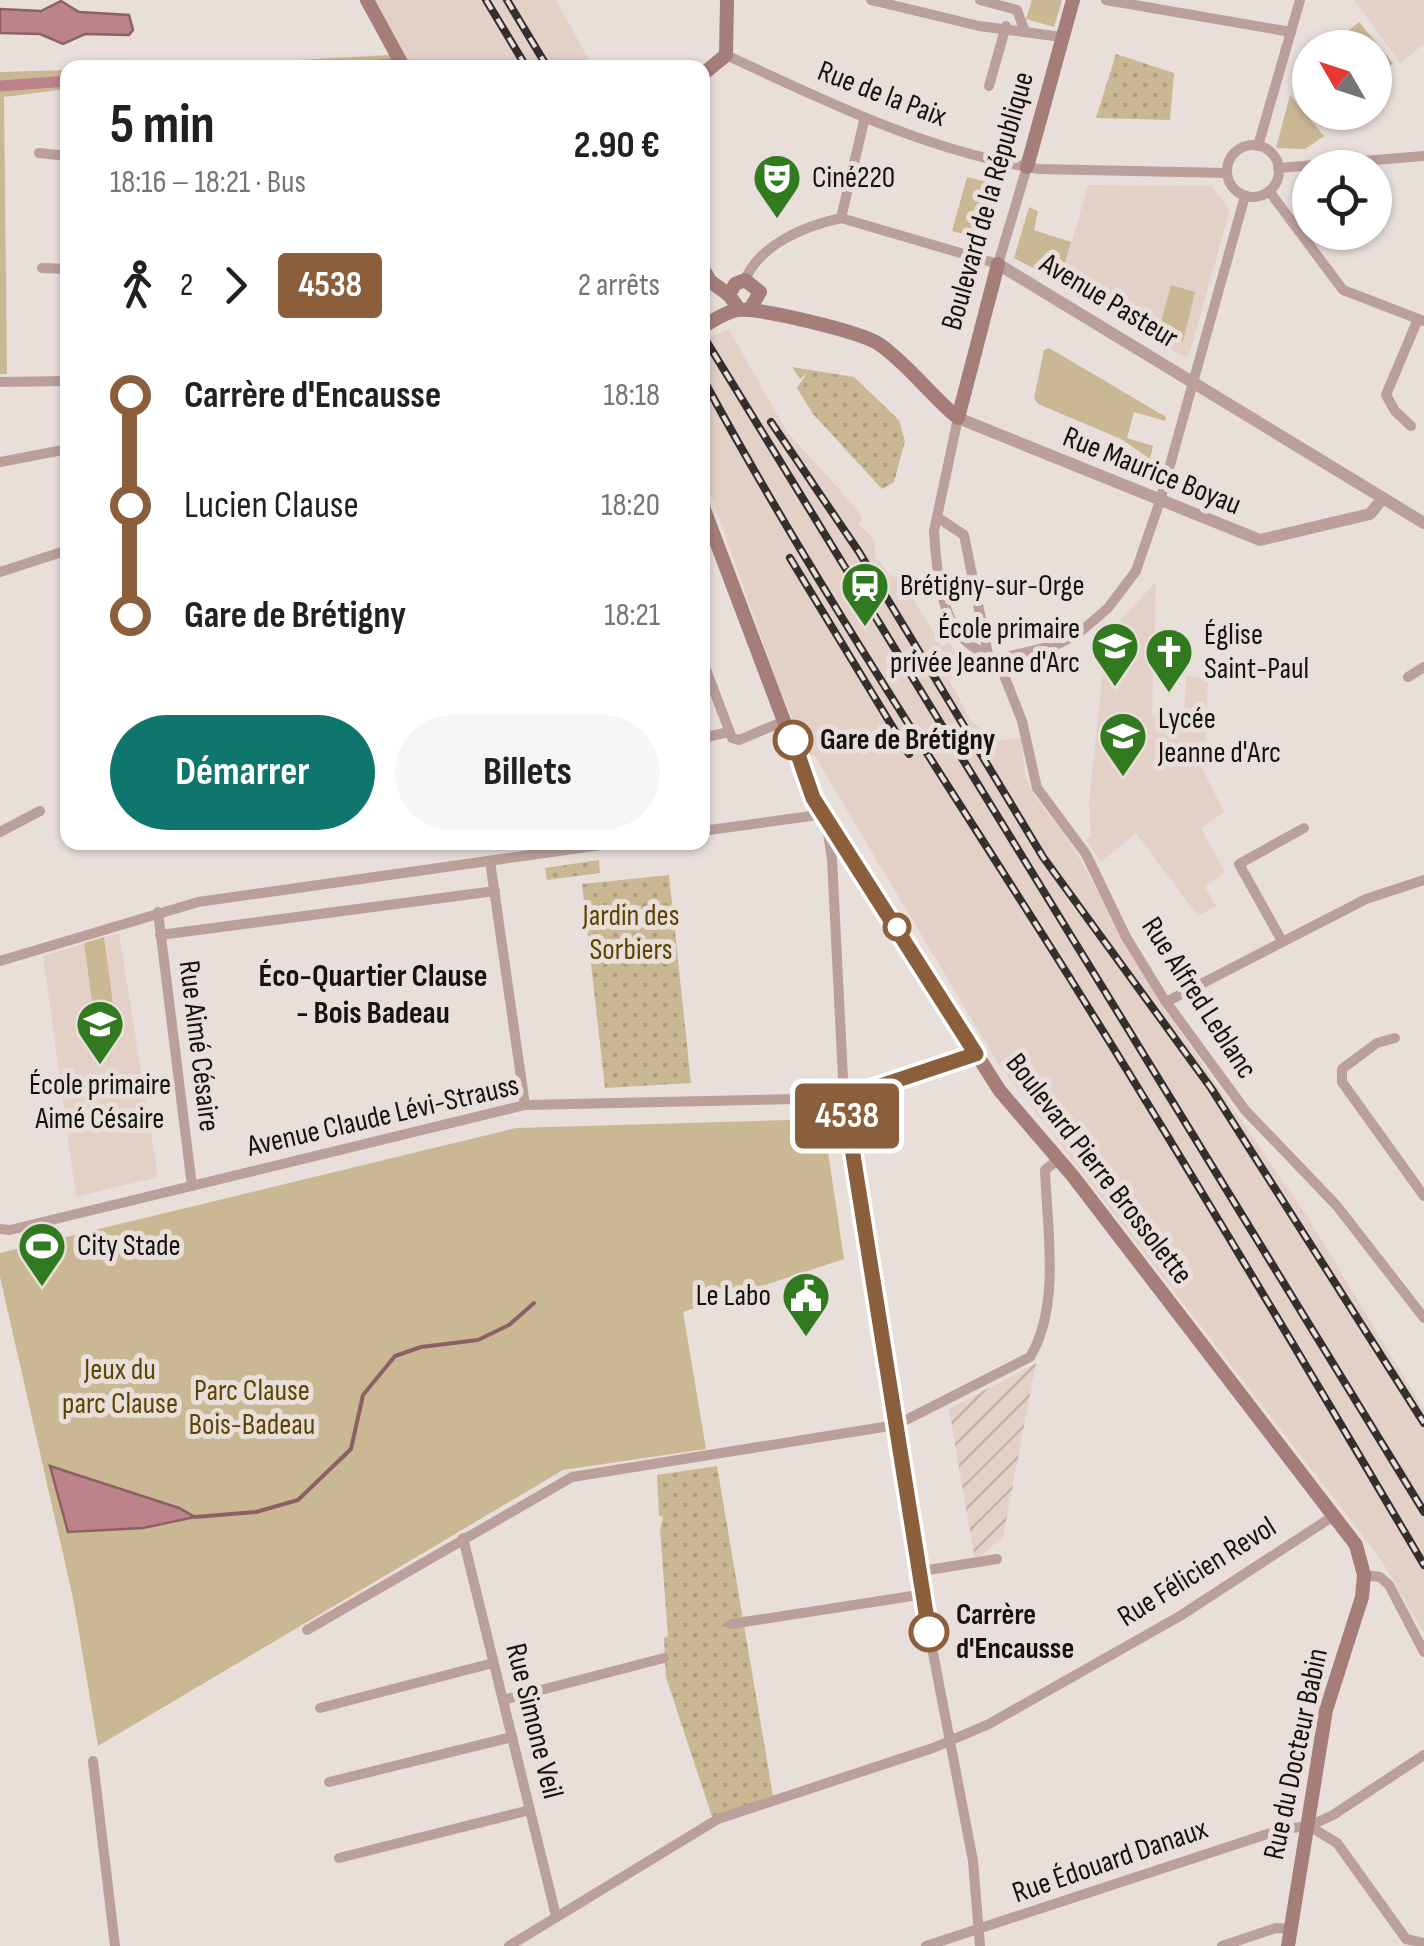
<!DOCTYPE html>
<html lang="fr">
<head>
<meta charset="utf-8">
<style>
  body { margin:0; font-family:"Sofia Sans Condensed",sans-serif; background:#f6f6f6; color:#202124; height:100vh; display:flex; flex-direction:column; font-size:38px; white-space:nowrap }
  * { box-sizing:border-box; margin:0 }
  p { font-size:32px; color:#757577 }
  .icon { flex:none; width:55px; height:55px; fill:none; stroke:currentColor; stroke-width:2; stroke-linecap:round; stroke-linejoin:round }
  .map { position:relative; flex:1; overflow:hidden }
  .drawer { position:absolute; left:60px; top:60px; width:650px; height:790px; display:flex; flex-direction:column; background:#fff; border-radius:20px; box-shadow:0 2px 8px #0004 }
  .drawer>* { flex:none }
  .badge { padding:0 20px; border-radius:8px; font-size:35px; line-height:65px }
  .needle { width:65px; rotate:309deg }
  .buttons { position:absolute; left:1292px; top:30px; display:grid; gap:20px }
  .buttons a { display:grid; place-items:center; width:100px; height:100px; border-radius:50%; background:#fff; box-shadow:0 2px 8px #0004; font-size:50px }
  .map>.badge { position:absolute; translate:-50% -50%; box-shadow:0 0 0 5px #fff }
  .legs { display:flex; align-items:center; gap:15px; height:110px; padding:0 50px; font-size:32px }
  .legs p { margin-inline-start:auto }
  .head { display:flex; align-items:center; justify-content:space-between; height:170px; padding:0 50px }
  h1 { font-size:55px; font-weight:700; line-height:75px }
  .cta { display:flex; gap:20px; margin-top:auto; padding:20px 50px }
  .cta a { flex:1; height:115px; border-radius:60px; background:#0f766e; color:#fff; font-size:40px; font-weight:700; line-height:115px; text-align:center }
  .cta a+a { background:#f6f6f6; color:#202124 }
  ul { padding:0 50px; list-style:none }
  li { display:flex; align-items:center; gap:35px; height:110px; font-size:38px }
  li i { display:grid; place-items:center; width:15px; height:100%; margin:0 12px; background:currentColor }
  li i::after { content:''; width:25px; height:25px; margin:-12px; border:8px solid; border-radius:50%; background:#fff }
  li p { margin-inline-start:auto }
  li:first-child i { background:linear-gradient(#0000 50%,currentColor 0) }
  li:last-child i { background:linear-gradient(currentColor 50%,#0000 0) }
  .map>svg:first-child { display:block }
</style>
</head>
<body>
<div class="map">
<svg width="1424" height="1946" viewBox="0 0 1424 1946">
  <defs>
    <pattern id="industrial-furrows" width="10" height="10" patternUnits="userSpaceOnUse" patternTransform="scale(2.5)"><rect width="10" height="10" fill="#e3d1c8"/><path d="M-1 1l2-2M0 10L10 0M9 11l2-2" fill="none" stroke="#c2b2ab"/></pattern>
    <pattern id="grass-dots" width="8" height="8" patternUnits="userSpaceOnUse" patternTransform="scale(2.5)"><rect width="8" height="8" fill="#cab895"/><path d="M2 2h.1M6 6h.1" fill="none" stroke="#ad9d7f" stroke-width="1.8" stroke-linecap="round"/></pattern>
  </defs>
  <rect width="100%" height="100%" fill="#e9dfda"/>
  <g fill="#e3d1c8">
    <path d="M373,0H556L593,67H405Z"/>
    <path d="M1354,0H1424V44L1400,63Z"/>
    <path d="M1088,185L1211,186L1230,210L1189,355L1184,357L1060,282Z"/>
    <path d="M729,329L787,432L856,508L862,518L859,524L874,539L875,560L879,559L889,575L900,578L942,646L949,642L967,670L949,679L970,720L996,741L1021,738L1025,776L1037,799L1072,845L1160,1002L1307,1216L1424,1410V1633L1380,1558L999,1065L814,755L809,756L779,687L703,473V340Z"/>
    <path d="M1156,582L1152,716L1184,717L1186,675L1208,680L1205,760L1201,766L1224,812L1201,828L1225,872L1205,887L1216,906L1198,916L1136,833L1101,862L1086,840L1091,837L1089,801L1107,634Z"/>
    <path d="M119,933L158,1177L76,1197L43,956Z"/>
  </g>
  <path fill="url(#industrial-furrows)" d="M1036,1363L1003,1537L975,1561L949,1409Z"/>
  <g fill="url(#grass-dots)">
    <path d="M1116,54L1174,73L1170,120L1096,118Z"/>
    <path d="M792,367L854,377L899,420L905,441L894,482L882,489L813,414L797,388L807,373L800,379Z"/>
    <path d="M599,860L600,873L547,880L545,868Z"/>
    <path d="M669,875L691,1083L605,1088L582,884Z"/>
    <path d="M717,1466L773,1796L712,1817L666,1677L664,1638L668,1636L660,1530L663,1517L659,1516L657,1475Z"/>
  </g>
  <g fill="#cab895">
    <path d="M1032,0H1062L1054,27L1026,19Z"/>
    <path d="M1359,22L1393,63L1375,79V48L1338,47L1334,43Z"/>
    <path d="M390,55L394,67L152,68Z"/>
    <path d="M68,70L67,89L4,97L7,374H0V72Z"/>
    <path d="M1290,95L1324,136L1305,149L1276,148Z"/>
    <path d="M967,177L999,185L984,240L952,231Z"/>
    <path d="M1029,207L1038,211L1034,230L1071,242L1060,282L1014,258Z"/>
    <path d="M1171,285L1195,292L1183,341L1158,334Z"/>
    <path d="M1049,348L1166,417L1165,421L1134,412L1127,438L1153,446L1150,459L1121,439L1038,404L1034,398L1044,350Z"/>
    <path d="M104,937L117,1034L97,1037L84,943Z"/>
    <path d="M823,1119L844,1259L683,1312L706,1449L563,1470L98,1746L73,1598L0,1277V1253L516,1128Z"/>
  </g>
  <g fill="#bd838b" stroke="#8b6166" stroke-width="2.5">
    <path d="M61,1L79,12L129,15L133,30L129,35L85,34L63,44L40,34L0,33V9L41,11Z"/>
    <path d="M50,1466L179,1508L195,1517L143,1528L68,1532Z"/>
  </g>
  <g fill="none" stroke-linecap="round" stroke-linejoin="round">
    <path stroke="#8b6166" stroke-width="4" d="M195,1517L256,1512L298,1500L351,1449L363,1395L395,1356L421,1347L478,1340L509,1325L534,1303"/>
    <g stroke="#bd838b" stroke-width="11">
      <path d="M346,68L393,64"/>
      <path d="M0,86L68,81"/>
    </g>
    <g stroke="#ba9f9b" stroke-width="10">
      <path d="M871,0L979,26L1062,37"/>
      <path d="M980,0L1017,10L1024,29"/>
      <path d="M1106,0L1291,32"/>
      <path d="M726,55C828,102 926,151 1039,169L1227,173"/>
      <path d="M989,86L1006,26"/>
      <circle cx="1253" cy="171" r="26"/>
      <path d="M1258,146L1300,0"/>
      <path d="M39,153L68,156"/>
      <path d="M1278,168L1424,156"/>
      <path d="M1269,191L1343,290L1424,321"/>
      <path d="M841,218L864,121"/>
      <path d="M42,268L68,269"/>
      <path d="M745,280C760,244 805,226 841,218L998,264L1027,167"/>
      <path d="M0,382L68,381"/>
      <path d="M958,418L934,531C937,574 941,640 988,654"/>
      <path d="M1411,426L1395,411L1386,395L1418,319"/>
      <path d="M0,462L68,449"/>
      <path d="M937,517L964,535L988,654L1000,665L1022,721L1037,788L1086,854L1126,937L1164,999L1245,1110L1337,1206L1424,1318"/>
      <path d="M0,572L68,550"/>
      <path d="M702,659L732,738L739,740L782,722"/>
      <path d="M1000,665L1010,656L1056,645L1079,633L1108,608L1136,571L1160,501L1245,196"/>
      <path d="M1408,677L1424,667"/>
      <path d="M702,738L729,732"/>
      <path d="M702,831L825,814L832,859L844,1098L929,1632L973,1861L980,1946"/>
      <path d="M0,832L40,811"/>
      <path d="M490,861L525,1105"/>
      <path d="M158,912L192,1186"/>
      <path d="M160,935L495,891"/>
      <path d="M1282,941L1239,864L1304,828"/>
      <path d="M0,961L198,902L622,842"/>
      <path d="M1166,1002L1366,899L1424,880"/>
      <path d="M1395,1038L1377,1043L1342,1069V1082L1424,1196"/>
      <path d="M0,1229L10,1230L525,1105L844,1098L976,1055"/>
      <path d="M463,1538L556,1916"/>
      <path d="M922,1571L997,1559"/>
      <path d="M1364,1575L1380,1577L1389,1585L1424,1652"/>
      <path d="M731,1624L925,1594"/>
      <path d="M307,1630L572,1477L896,1425L1030,1357C1061,1306 1047,1227 1045,1170L1059,1159"/>
      <path d="M503,1700L664,1658"/>
      <path d="M320,1708L493,1663"/>
      <path d="M93,1761L115,1946"/>
      <path d="M329,1782L512,1737"/>
      <path d="M1309,1826L1337,1843L1406,1939L1424,1943"/>
      <path d="M339,1858L530,1810"/>
      <path d="M509,1946L718,1819L933,1748L989,1724L1180,1616L1335,1515"/>
      <path d="M926,1946L1283,1829L1309,1826L1333,1815L1424,1755"/>
      <path d="M1222,1946L1276,1928L1290,1929"/>
    </g>
    <g stroke="#ba9f9b" stroke-width="12">
      <path d="M998,264L1424,523"/>
      <path d="M958,418L1260,540L1370,514L1383,498"/>
    </g>
    <g stroke="#a57e79" stroke-width="14">
      <path d="M367,0L404,68"/>
      <path d="M702,75L726,55L727,0"/>
      <path d="M1027,167L1073,0"/>
      <path d="M702,267L710,281L729,295"/>
      <path d="M739,309L729,295L735,284L745,280L760,292L750,309"/>
      <path d="M702,327C713,321 725,312 737,310C758,307 861,332 879,344C909,365 930,395 958,418L998,264"/>
      <path d="M702,504L813,798L1000,1091L1072,1175L1356,1545L1364,1575L1362,1597L1326,1710L1288,1946"/>
    </g>
    <g stroke="#332f2d" stroke-width="8">
      <g id="rail">
        <path d="M486,0L527,68"/>
        <path d="M507,0L548,68"/>
        <path d="M702,334L1424,1512"/>
        <path d="M702,377C815,586 947,782 1073,983C1193,1175 1309,1370 1424,1565"/>
        <path d="M771,422L859,552L1043,857L1211,1088L1424,1423"/>
        <path d="M790,558L909,754"/>
      </g>
    </g>
    <use href="#rail" stroke="#e9dfda" stroke-width="4" stroke-dasharray="11" stroke-linecap="butt"/>
  </g>
  <g fill="none" stroke-linecap="round" stroke-linejoin="round">
    <g stroke="#fff" stroke-width="22">
      <path id="line-1" d="M793,740L813,798L976,1054L844,1098L929,1632"/>
    </g>
    <use href="#line-1" stroke="#8b5e3c" stroke-width="15"/>
  </g>
  <defs>
    <g id="theatre-pin" transform="scale(2.5)"><path d="M0 17L-7.5 6A9.5 9.5 0 1 1 7.5 6Z" fill="#317a20" stroke="#e9dfda"/><path d="M-5-5.5Q0-4 5-5.5V0Q5 5 0 6Q-5 5-5 0ZM-3.3-2.5H-1v1.5H-3.3ZM1-2.5H3.3v1.5H1ZM-2.8 1Q0 5.5 2.8 1Z" fill="#fff"/></g>
    <g id="station-pin" transform="scale(2.5)"><path d="M0 17L-7.5 6A9.5 9.5 0 1 1 7.5 6Z" fill="#317a20" stroke="#e9dfda"/><path d="M-3-6H3Q5-6 5-4V2Q5 4 3 4L4.5 6H3L1.5 4h-3L-3 6H-4.5L-3 4Q-5 4-5 2V-4Q-5-6-3-6ZM-3.5-4v3h7v-3ZM-3.5 1v1.5H-2V1ZM2 1v1.5H3.5V1Z" fill="#fff"/></g>
    <g id="school-pin" transform="scale(2.5)"><path d="M0 17L-7.5 6A9.5 9.5 0 1 1 7.5 6Z" fill="#317a20" stroke="#e9dfda"/><path d="M0-5L7-2L0 1L-7-2ZM-4 1L0 2.5L4 1V4Q0 6-4 4Z" fill="#fff"/></g>
    <g id="church-pin" transform="scale(2.5)"><path d="M0 17L-7.5 6A9.5 9.5 0 1 1 7.5 6Z" fill="#317a20" stroke="#e9dfda"/><path d="M-1.2-6h2.4v3.5h3.3v2.4h-3.3V6h-2.4V-.1h-3.3v-2.4h3.3Z" fill="#fff"/></g>
    <g id="stadium-pin" transform="scale(2.5)"><path d="M0 17L-7.5 6A9.5 9.5 0 1 1 7.5 6Z" fill="#317a20" stroke="#e9dfda"/><path d="M0-5a6.5 5 0 1 0 0 10a6.5 5 0 1 0 0-10ZM-3.5-1.8h7v3.6h-7Z" fill="#fff"/></g>
    <g id="civic-pin" transform="scale(2.5)"><path d="M0 17L-7.5 6A9.5 9.5 0 1 1 7.5 6Z" fill="#317a20" stroke="#e9dfda"/><path d="M-.6-6.5H3V-4.5H.6V-3L4-1V1h2V6H-6V1h2V-1L-.6-3ZM-1.2 2.5V6h2.4V2.5Z" fill="#fff"/></g>
  </defs>
  <g fill-rule="evenodd">
    <use href="#theatre-pin" x="777" y="178"/>
    <use href="#station-pin" x="865" y="586"/>
    <use href="#school-pin" x="1115" y="646"/>
    <use href="#church-pin" x="1169" y="652"/>
    <use href="#school-pin" x="1123" y="736"/>
    <use href="#school-pin" x="100" y="1024"/>
    <use href="#stadium-pin" x="42" y="1246"/>
    <use href="#civic-pin" x="806" y="1296"/>
  </g>
  <g fill="#fff" stroke="#8b5e3c" stroke-width="5">
    <circle cx="793" cy="740" r="18"/>
    <circle cx="897" cy="927" r="12"/>
    <circle cx="929" cy="1632" r="18"/>
  </g>
  <g text-anchor="middle" dominant-baseline="central" stroke-width="10" stroke-linejoin="round" paint-order="stroke">
    <g font-size="30" fill="#151210" stroke="#e9dfda">
      <text transform="translate(882 94) rotate(21)">Rue de la Paix</text>
      <text transform="translate(988 201) rotate(-74)">Boulevard de la République</text>
      <text transform="translate(1109 301) rotate(31)">Avenue Pasteur</text>
      <text transform="translate(1152 471) rotate(22)">Rue Maurice Boyau</text>
      <text transform="translate(1199 998) rotate(57)">Rue Alfred Leblanc</text>
      <text transform="translate(199 1046) rotate(83)">Rue Aimé Césaire</text>
      <text transform="translate(383 1116) rotate(-13)">Avenue Claude Lévi-Strauss</text>
      <text transform="translate(1099 1169) rotate(52)">Boulevard Pierre Brossolette</text>
      <text transform="translate(1197 1572) rotate(-32)">Rue Félicien Revol</text>
      <text transform="translate(534 1721) rotate(76)">Rue Simone Veil</text>
      <text transform="translate(1296 1754) rotate(-78)">Rue du Docteur Babin</text>
      <text transform="translate(1110 1861) rotate(-19)">Rue Édouard Danaux</text>
    </g>
    <g font-size="30" fill="#151210" stroke="#e9dfda" text-anchor="start">
      <text x="812" y="178">Ciné220</text>
      <text x="900" y="586">Brétigny-sur-Orge</text>
      <text x="1080" y="629" text-anchor="end">École primaire<tspan x="1080" dy="34">privée Jeanne d'Arc</tspan></text>
      <text x="1204" y="635">Église<tspan x="1204" dy="34">Saint-Paul</tspan></text>
      <text x="1158" y="719">Lycée<tspan x="1158" dy="34">Jeanne d'Arc</tspan></text>
      <text x="100" y="1085" text-anchor="middle">École primaire<tspan x="100" dy="34">Aimé Césaire</tspan></text>
      <text x="77" y="1246">City Stade</text>
      <text x="771" y="1296" text-anchor="end">Le Labo</text>
    </g>
    <g font-size="30" font-weight="bold" fill="#151210" stroke="#e9dfda" text-anchor="start">
      <text x="820" y="740">Gare de Brétigny</text>
      <text x="956" y="1615">Carrère<tspan x="956" dy="34">d'Encausse</tspan></text>
    </g>
    <g font-size="30" fill="#5d4402" stroke="#e9dfda">
      <text x="631" y="916">Jardin des<tspan x="631" dy="34">Sorbiers</tspan></text>
      <text x="120" y="1370">Jeux du<tspan x="120" dy="34">parc Clause</tspan></text>
      <text x="252" y="1391">Parc Clause<tspan x="252" dy="34">Bois-Badeau</tspan></text>
    </g>
    <g font-size="32" font-weight="bold" fill="#151210" stroke="#e9dfda">
      <text x="373" y="976">Éco-Quartier Clause<tspan x="373" dy="37">- Bois Badeau</tspan></text>
    </g>
  </g>
</svg>
<div class="buttons">
<a><svg class="needle" viewBox="-14 -14 28 28"><path d="M0-13l5 13h-10z" fill="#e53935"/><path d="M0 13l5-13h-10z" fill="#757577"/></svg></a>
<a><svg class="icon" aria-label="locate" viewBox="0 0 24 24"><circle cx="12" cy="12" r="6"/><path d="M12 2v4M12 18v4M2 12h4M18 12h4"/></svg></a>
</div>
<b class="badge" style="left:847px;top:1116px;background:#8b5e3c;color:#fff">4538</b>
<section class="drawer">
<div class="head"><div><h1>5 min</h1><p>18:16 – 18:21 · Bus</p></div><b>2.90 €</b></div>
<div class="legs"><svg class="icon" aria-label="walk" viewBox="0 0 24 24"><circle cx="13" cy="4" r="2"/><path d="M13 8l-2 6 4 7M11 14l-3 7M7 12l3-4h3l4 4"/></svg>2<svg class="icon" aria-label="forward" viewBox="0 0 24 24"><path d="M9 5l7 7-7 7"/></svg><b class="badge" style="background:#8b5e3c;color:#fff">4538</b><p>2 arrêts</p></div>
<ul>
<li><i style="color:#8b5e3c"></i><b>Carrère d'Encausse</b><p>18:18</p></li>
<li><i style="color:#8b5e3c"></i><span>Lucien Clause</span><p>18:20</p></li>
<li><i style="color:#8b5e3c"></i><b>Gare de Brétigny</b><p>18:21</p></li>
</ul>
<div class="cta"><a>Démarrer</a><a>Billets</a></div>
</section>
</div>
</body>
</html>
